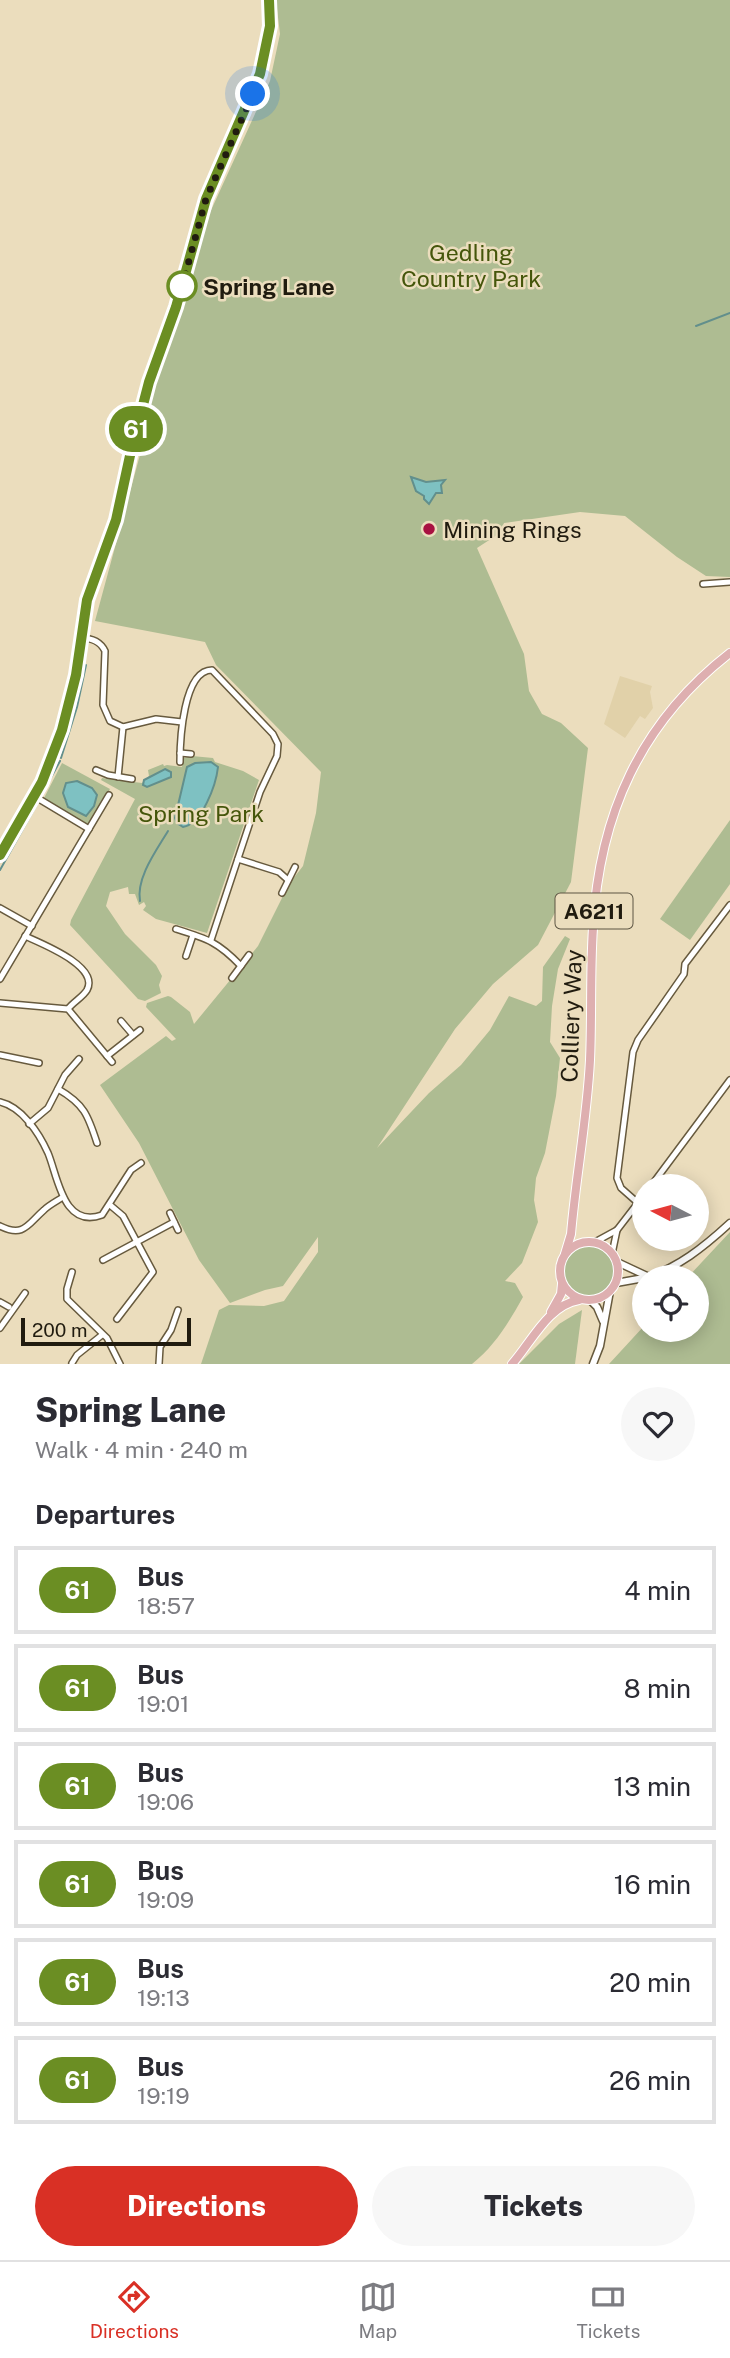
<!DOCTYPE html>
<html lang="en">
<head>
<meta charset="utf-8">
<style>
  body { margin:0; font-family:"Public Sans",sans-serif; background:#f7f7f7; color:#2b2b33; height:100vh; display:flex; flex-direction:column; font-size:26px; white-space:nowrap }
  * { box-sizing:border-box; margin:0 }
  p { font-size:23px; color:#7c7c81 }
  .icon { flex:none; width:38px; height:38px; fill:none; stroke:currentColor; stroke-width:2; stroke-linecap:round; stroke-linejoin:round }
  .map { position:relative; height:1364px; overflow:hidden }
  .details { display:flex; flex-direction:column; background:#fff; flex:1 }
  .details>* { flex:none }
  .badge { padding:0 14px; border-radius:23px; font-size:24px; line-height:46px }
  .needle { width:46px; rotate:276deg }
  .controls { position:absolute; left:632px; top:1174px; display:grid; gap:14px }
  .controls a { display:grid; place-items:center; width:77px; height:77px; border-radius:50%; background:#fff; box-shadow:0 4px 18px #0003; font-size:35px }
  .scale { position:absolute; left:21px; bottom:18px; width:170px; box-sizing:border-box; padding-left:7px; border:4px solid #201b0f; border-top:0; font-size:19px; line-height:24px; white-space:nowrap; color:#201b0f; -webkit-text-stroke:5px #ebddbd; paint-order:stroke }
  .you { position:absolute; width:35px; height:35px; margin:-18px; border:5px solid #fff; border-radius:50%; background:#1a73e8; box-shadow:0 0 0 10px #1a73e833 }
  .map>.badge { position:absolute; translate:-50% -50%; box-shadow:0 0 0 4px #fff }
  h2 { padding:0 35px; font-size:26px; line-height:63px }
  .round { display:grid; place-items:center; flex:none; width:74px; height:74px; border-radius:37px; background:#f7f7f7 }
  .head { display:flex; align-items:center; justify-content:space-between; height:119px; padding:0 35px }
  h1 { font-size:33px; font-weight:800; line-height:52px }
  .cta { display:flex; gap:14px; margin-top:auto; padding:14px 35px }
  .cta a { flex:1; height:80px; border-radius:42px; background:#d93025; color:#fff; font-size:28px; font-weight:800; line-height:80px; text-align:center }
  .cta a+a { background:#f7f7f7; color:#2b2b33 }
  ul { padding:0; list-style:none }
  li { display:flex; align-items:center; gap:21px; height:88px; margin:0 14px 10px; padding:0 21px; border:4px solid #e1e1e2; border-radius:0px }
  li div { flex:1 }
  li b { display:block; font-size:26px }
  li em { font-style:normal }
  li .badge { min-width:77px; font-weight:700; text-align:center }
  .dock { display:flex; justify-content:space-around; align-items:center; height:98px; border-top:2px solid #e1e1e2; background:#fff; font-size:19px; color:#7c7c81 }
  .dock a { display:grid; justify-items:center; gap:4px }
  .dock .active { color:#d93025 }
  .map>svg:first-child { display:block }
</style>
</head>
<body>
<div class="map">
<svg width="730" height="1364" viewBox="0 0 730 1364">
  <rect width="100%" height="100%" fill="#ebddbd"/>
  <path fill="#e1d1a9" d="M620,676L652,686L650,692L653,708L645,719L640,716L625,738L604,724Z"/>
  <g fill="#aebc92">
    <path d="M276,0H730V577L706,576L677,557L625,516L580,512L504,523L500,533L477,548L524,654L529,691L542,714L561,723L588,748L571,882L538,945L493,984L455,1029L377,1148L429,1093L461,1065L490,1030L509,996L536,1006L542,1001L543,967L565,936L570,939L558,969L552,1006L550,1042L560,1058L556,1096L545,1153L536,1178L534,1200L538,1222L522,1263L505,1281L515,1283L523,1297C509,1322 495,1346 472,1364H201L219,1310L229,1305L264,1306L284,1301L318,1252V1237L283,1286L265,1290L230,1303L199,1260L139,1143L100,1085L166,1036L172,1041L176,1039L146,1007L147,1003L168,996L171,997L190,1012L194,1024L258,946L289,884L303,866L316,813L321,772L216,665L205,642L95,621L141,451L156,378L184,304L202,230L270,81L280,34Z"/>
    <path d="M192,756L213,758L215,762L243,771L259,780L207,933L156,919L143,910L146,906L144,902L139,905L135,894H129L128,887L110,892L106,906L125,934L156,965L162,976L159,985L161,993L145,1001L138,999L70,925L71,920L135,799L101,780L102,778L142,783L149,776L148,770L163,764L164,766L167,765L182,767L184,758Z"/>
    <path d="M62,763L110,789L89,823L86,825L43,800Z"/>
    <path d="M730,820V884L690,940L660,919Z"/>
    <path d="M730,1232V1364H609L644,1326V1330H696V1278L688,1277Z"/>
    <circle cx="588" cy="1271" r="26"/>
    <path d="M582,1310L575,1364H519L559,1324Z"/>
  </g>
  <g fill="#7ec1c2" stroke="#628f8c" stroke-width="2">
    <path d="M411,477L426,482L445,480L441,485L442,493H436L429,504L424,499V496L416,491Z"/>
    <path d="M211,762L218,767C216,785 202,824 183,827L177,823L175,818L187,767L195,763Z"/>
    <path d="M165,769L171,772V777L147,787L143,785L144,780Z"/>
    <path d="M77,781L92,788L97,795L94,806L86,816L68,807L63,793L66,783Z"/>
  </g>
  <g fill="none" stroke-linecap="round" stroke-linejoin="round">
    <g stroke="#628f8c" stroke-width="2">
      <path d="M696,326L730,313"/>
      <path d="M61,758L77,707L86,665"/>
      <path d="M41,796L60,761"/>
      <path d="M0,870L37,804"/>
      <path d="M140,901C136,878 156,851 168,831"/>
    </g>
    <g stroke="#675a3e" stroke-width="8">
      <g id="minor">
        <path d="M703,584L730,582"/>
        <path d="M81,638C92,638 100,641 105,651L103,705L110,721L123,727L156,719L182,722"/>
        <path d="M180,753L191,754"/>
        <path d="M180,762C180,741 183,670 212,670L273,734L278,744L277,756L260,792L211,940"/>
        <path d="M96,770L108,775L132,779"/>
        <path d="M118,777L123,727"/>
        <path d="M34,796L89,829"/>
        <path d="M238,859L279,872L288,880"/>
        <path d="M282,893L295,867"/>
        <path d="M0,908L32,926"/>
        <path d="M176,929C208,939 218,942 241,966"/>
        <path d="M25,936C40,943 100,966 87,990C83,997 73,1002 68,1009"/>
        <path d="M186,956L193,935"/>
        <path d="M232,978L249,955"/>
        <path d="M0,979L109,795"/>
        <path d="M0,1003L68,1009L112,1062"/>
        <path d="M121,1021L133,1035"/>
        <path d="M0,1055L39,1063"/>
        <path d="M107,1056L140,1030"/>
        <path d="M58,1089C84,1104 88,1115 97,1143"/>
        <path d="M0,1102C22,1107 39,1133 48,1153C58,1177 63,1229 102,1215L131,1170L141,1163"/>
        <path d="M29,1124L48,1108L65,1075L79,1059"/>
        <path d="M651,1186L730,1080"/>
        <path d="M638,1203L621,1188L617,1178L633,1052L638,1040L684,974L685,964L730,905"/>
        <path d="M110,1205L123,1216L153,1272L117,1319"/>
        <path d="M170,1213L178,1230"/>
        <path d="M0,1226C24,1238 28,1224 44,1210C49,1205 57,1201 63,1197"/>
        <path d="M595,1242L617,1230L644,1195"/>
        <path d="M612,1254L617,1230"/>
        <path d="M103,1260L174,1222"/>
        <path d="M72,1272L67,1289V1299L107,1338L120,1364"/>
        <path d="M0,1302L9,1307"/>
        <path d="M0,1328L25,1293"/>
        <path d="M72,1363L77,1355L102,1335"/>
        <path d="M159,1364L160,1347L171,1330L178,1310"/>
      </g>
    </g>
    <g stroke="#675a3e" stroke-width="9">
      <g id="tertiary">
        <path d="M0,855L42,782L62,730L76,675L87,600L116,520L130,451L149,382L176,308L196,229L207,197L260,74L270,26L269,0"/>
        <path d="M617,1262L647,1276"/>
        <path d="M644,1278C677,1269 705,1246 730,1223"/>
        <path d="M616,1283L644,1278"/>
        <path d="M590,1300L597,1307L603,1321"/>
        <path d="M593,1364L600,1346L610,1291"/>
      </g>
    </g>
    <g stroke="#fff" stroke-width="10">
      <g id="primary">
        <circle cx="589" cy="1271" r="29"/>
        <path d="M565,1254L571,1234C576,1176 587,1119 590,1060C592,1016 590,972 593,928C599,815 640,723 730,653"/>
        <path d="M551,1312L561,1294L562,1284"/>
        <path d="M512,1364C531,1343 548,1305 579,1300"/>
      </g>
    </g>
    <use href="#minor" stroke="#fff" stroke-width="5"/>
    <use href="#tertiary" stroke="#fff" stroke-width="6"/>
    <use href="#primary" stroke="#deafb0" stroke-width="8"/>
  </g>
  <g fill="none" stroke-linecap="round" stroke-linejoin="round">
    <g stroke="#fff" stroke-width="16">
      <path id="line" d="M0,855L42,782L62,730L76,675L87,600L116,520L131,451L149,382L176,307L206,199L260,74L270,26L269,0"/>
    </g>
    <use href="#line" stroke="#6b8e23" stroke-width="10"/>
    <path stroke="#201b0f" stroke-width="7" stroke-dasharray="0 12.6" d="M182,286L206,199L253,94"/>
  </g>
  <circle fill="#fff" stroke="#6b8e23" stroke-width="3.5" cx="182" cy="286" r="14"/>
  <circle fill="#a81141" stroke="#ebddbd" stroke-width="2.5" cx="429" cy="529" r="7"/>
  <g text-anchor="middle" dominant-baseline="central" stroke-width="5" stroke-linejoin="round" paint-order="stroke">
    <rect fill="#ebddbd" stroke="#5d5543" stroke-width="2" x="555.5" y="893.5" width="77" height="35" rx="5"/>
    <g font-size="21" font-weight="bold" fill="#201b0f">
      <text x="594" y="911">A6211</text>
    </g>
    <g font-size="23" fill="#45560b" stroke="#ebddbd">
      <text x="471" y="252">Gedling<tspan x="471" dy="26">Country Park</tspan></text>
      <text x="201" y="813">Spring Park</text>
    </g>
    <g font-size="23" font-weight="bold" fill="#201b0f" stroke="#ebddbd" text-anchor="start">
      <text x="203" y="286">Spring Lane</text>
    </g>
    <g font-size="23" fill="#201b0f" stroke="#ebddbd" text-anchor="start">
      <text x="443" y="529">Mining Rings</text>
    </g>
    <g font-size="23" fill="#201b0f" stroke="#ebddbd">
      <text transform="translate(571 1016) rotate(-88)">Colliery Way</text>
    </g>
  </g>
</svg>
<div class="controls">
<a><svg class="needle" viewBox="-14 -14 28 28"><path d="M0-13l5 13h-10z" fill="#e53935"/><path d="M0 13l5-13h-10z" fill="#7c7c81"/></svg></a>
<a><svg class="icon" aria-label="locate" viewBox="0 0 24 24"><circle cx="12" cy="12" r="6"/><path d="M12 2v4M12 18v4M2 12h4M18 12h4"/></svg></a>
</div>
<div class="scale">200 m</div>
<div class="you" style="left:253px;top:94px"></div>
<b class="badge" style="left:136px;top:429px;background:#6b8e23;color:#fff">61</b>
</div>
<section class="details">
<div class="head"><div><h1>Spring Lane</h1><p>Walk · 4 min · 240 m</p></div><a class="round"><svg class="icon" aria-label="heart" viewBox="0 0 24 24"><path d="M12 20l-8-8c-3-5 5-10 8-4 3-6 11-1 8 4z"/></svg></a></div>
<h2>Departures</h2>
<ul>
<li><span class="badge" style="background:#6b8e23;color:#fff">61</span><div><b>Bus</b><p>18:57</p></div><em>4 min</em></li>
<li><span class="badge" style="background:#6b8e23;color:#fff">61</span><div><b>Bus</b><p>19:01</p></div><em>8 min</em></li>
<li><span class="badge" style="background:#6b8e23;color:#fff">61</span><div><b>Bus</b><p>19:06</p></div><em>13 min</em></li>
<li><span class="badge" style="background:#6b8e23;color:#fff">61</span><div><b>Bus</b><p>19:09</p></div><em>16 min</em></li>
<li><span class="badge" style="background:#6b8e23;color:#fff">61</span><div><b>Bus</b><p>19:13</p></div><em>20 min</em></li>
<li><span class="badge" style="background:#6b8e23;color:#fff">61</span><div><b>Bus</b><p>19:19</p></div><em>26 min</em></li>
</ul>
<div class="cta"><a>Directions</a><a>Tickets</a></div>
</section>
<nav class="dock">
<a class="active"><svg class="icon" aria-label="directions" viewBox="0 0 24 24"><path d="M12 3l9 9-9 9-9-9zM9 14v-3h6M13 9l2 2-2 2"/></svg>Directions</a>
<a><svg class="icon" aria-label="map" viewBox="0 0 24 24"><path d="M3 6l6-2 6 2 6-2v14l-6 2-6-2-6 2zM9 4v14M15 6v14"/></svg>Map</a>
<a><svg class="icon" aria-label="tickets" viewBox="0 0 24 24"><path d="M3 7h18v10H3zM15 7v10"/></svg>Tickets</a>
</nav>
</body>
</html>
